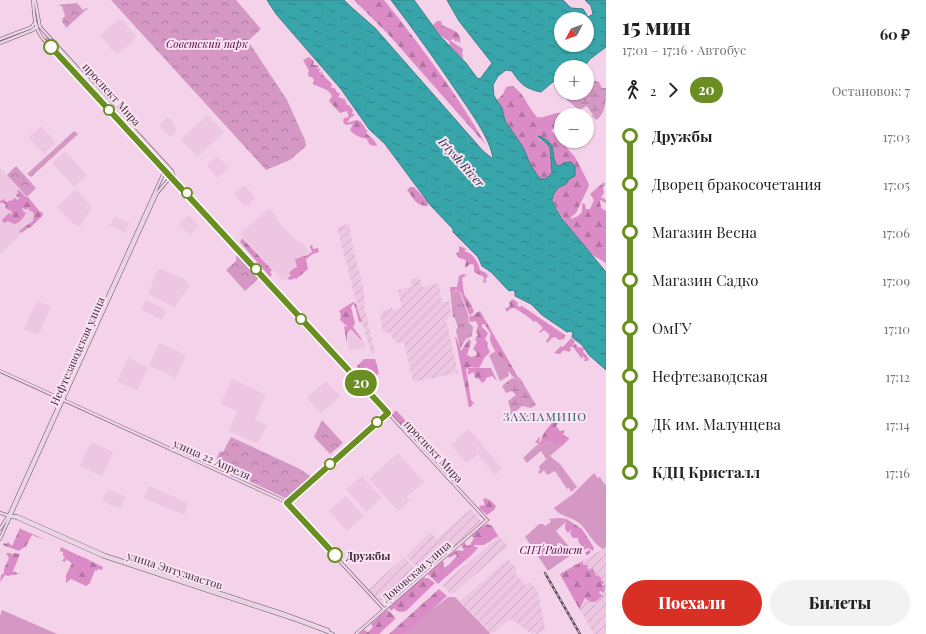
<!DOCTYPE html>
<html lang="ru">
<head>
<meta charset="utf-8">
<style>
  body { margin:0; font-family:"Playfair Display",serif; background:#f2f2f2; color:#202124; height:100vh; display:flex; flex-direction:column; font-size:15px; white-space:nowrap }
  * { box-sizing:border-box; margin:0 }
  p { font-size:13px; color:#757577 }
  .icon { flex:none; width:22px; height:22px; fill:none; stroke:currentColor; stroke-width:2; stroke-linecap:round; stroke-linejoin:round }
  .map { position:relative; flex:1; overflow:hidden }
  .side { display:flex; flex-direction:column; background:#fff; width:320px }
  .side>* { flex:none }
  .badge { padding:0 8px; border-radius:13px; font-size:14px; line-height:26px }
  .needle { width:26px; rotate:229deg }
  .tools { position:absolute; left:554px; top:12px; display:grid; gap:8px }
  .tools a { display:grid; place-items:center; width:40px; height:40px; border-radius:50%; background:#fff; box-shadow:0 1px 3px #0004; font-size:20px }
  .map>.badge { position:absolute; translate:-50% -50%; box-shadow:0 0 0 2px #fff }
  .legs { display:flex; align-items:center; gap:6px; height:44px; padding:0 16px; font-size:13px }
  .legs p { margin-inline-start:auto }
  .head { display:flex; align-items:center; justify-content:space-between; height:68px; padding:0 16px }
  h1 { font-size:22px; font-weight:800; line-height:30px }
  .action { display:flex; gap:8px; margin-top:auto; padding:8px 16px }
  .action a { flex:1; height:46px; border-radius:24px; background:#d93025; color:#fff; font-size:16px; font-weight:800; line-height:46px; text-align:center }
  .action a+a { background:#f2f2f2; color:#202124 }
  ul { padding:0 16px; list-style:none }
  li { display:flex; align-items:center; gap:14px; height:48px; font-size:15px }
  li i { display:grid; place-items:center; width:6px; height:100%; margin:0 5px; background:currentColor }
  li i::after { content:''; width:10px; height:10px; margin:-5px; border:3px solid; border-radius:50%; background:#fff }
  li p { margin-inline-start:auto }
  li:first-child i { background:linear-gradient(#0000 50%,currentColor 0) }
  li:last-child i { background:linear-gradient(currentColor 50%,#0000 0) }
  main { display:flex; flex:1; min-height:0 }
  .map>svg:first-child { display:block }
</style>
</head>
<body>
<main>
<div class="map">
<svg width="606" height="634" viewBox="0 0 606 634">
  <defs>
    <pattern id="industrial-furrows" width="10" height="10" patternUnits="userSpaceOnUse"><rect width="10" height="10" fill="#edc6e1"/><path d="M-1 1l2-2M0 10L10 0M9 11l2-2" fill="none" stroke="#ccaac2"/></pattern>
    <pattern id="grass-tufts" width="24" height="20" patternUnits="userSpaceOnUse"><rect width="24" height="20" fill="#d598c4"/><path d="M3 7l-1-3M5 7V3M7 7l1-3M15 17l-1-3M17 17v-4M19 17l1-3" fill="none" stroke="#ae7ca0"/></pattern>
    <pattern id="forest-firs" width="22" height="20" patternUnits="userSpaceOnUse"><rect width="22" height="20" fill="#db8cc6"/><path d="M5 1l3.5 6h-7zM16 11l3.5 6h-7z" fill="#b373a2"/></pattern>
    <pattern id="wetland-marsh" width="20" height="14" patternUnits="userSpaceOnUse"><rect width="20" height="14" fill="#d598c4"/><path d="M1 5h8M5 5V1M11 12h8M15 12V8" fill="none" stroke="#ae7ca0"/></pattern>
    <pattern id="park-crowns" width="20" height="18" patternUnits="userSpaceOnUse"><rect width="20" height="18" fill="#d598c4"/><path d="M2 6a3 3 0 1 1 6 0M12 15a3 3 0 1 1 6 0" fill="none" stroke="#ae7ca0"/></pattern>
    <pattern id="water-ripples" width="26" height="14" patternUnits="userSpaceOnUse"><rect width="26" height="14" fill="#37a5a9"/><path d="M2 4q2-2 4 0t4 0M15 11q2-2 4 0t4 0" fill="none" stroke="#2f878a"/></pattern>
  </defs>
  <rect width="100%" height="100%" fill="#f4d3ea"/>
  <g fill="#edc6e1">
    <path d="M118,20H122L137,37L117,55L100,36Z"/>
    <path d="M208,115L224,132L197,157L181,139Z"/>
    <path d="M168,117L175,125L176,132L170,137L159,125Z"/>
    <path d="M41,126L56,142L44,154L28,137Z"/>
    <path d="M65,151L87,175L74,187L52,163Z"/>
    <path d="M217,156L229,168L218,178L207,166Z"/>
    <path d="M0,168L42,215L0,254Z"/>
    <path d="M244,185L256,198L245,207L234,194Z"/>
    <path d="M76,189L92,207L90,209L91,210L87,215L80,227L73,224L57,207Z"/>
    <path d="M269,208L277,217L276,219L298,242L300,241L312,254L283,281L240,234Z"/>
    <path d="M189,215L199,226L190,235L179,224Z"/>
    <path d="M115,216L129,223L125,233L110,226Z"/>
    <path d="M158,268L184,279L190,285L174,307L148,294Z"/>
    <path d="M146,300L167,310L162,320L141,310Z"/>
    <path d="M37,301L51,307L38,335L24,329Z"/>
    <path d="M351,329L365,344V348L349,350L347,333Z"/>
    <path d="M159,343L186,355L176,378L149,366Z"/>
    <path d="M128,358L148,367L137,391L117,381Z"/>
    <path d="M232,379L266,395L255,420L267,425L258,444L229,431L237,411L221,404Z"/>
    <path d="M326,381L340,396L321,413L307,398Z"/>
    <path d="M469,429L502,469L495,475L478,454L467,463L450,444L452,442L453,443Z"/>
    <path d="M91,442L113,452L102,476L80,466Z"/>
    <path d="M398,453L424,482L407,497L410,500L398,511L369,479Z"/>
    <path d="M362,476L382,498L366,512L346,489Z"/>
    <path d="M149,486L188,503L184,515L144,498Z"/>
    <path d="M108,489L126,497L121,508L116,506L115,507L102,501Z"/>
    <path d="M346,496L364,516L347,531L329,511Z"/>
  </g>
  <g fill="url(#industrial-furrows)">
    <path d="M349,224L353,248L363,287L365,303L364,306L375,353L372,354L368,343L356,301L337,227Z"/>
    <path d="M419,277L423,287L439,283L442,302L450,301L451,316L446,319L458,373L413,382L404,342L396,343L394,340H393L391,333L383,332L380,315L382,314V311L392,308L393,310L402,308L398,290L411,287V279Z"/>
    <path d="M471,509L482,522L423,573L406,556L430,532L437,539Z"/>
    <path d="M499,536L508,546L452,595L442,585Z"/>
    <path d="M606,547V634H594L559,574Z"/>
    <path d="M404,557L420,574L389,602L379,600L368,590Z"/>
    <path d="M508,559L517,570L515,573L525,585L530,582L537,590L539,596L545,629L538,634L534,633L532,634L511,619L493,633L490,632L460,601Z"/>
  </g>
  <g fill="url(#grass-tufts)">
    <path d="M48,37L99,93L98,94L71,65L97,94V96L45,39Z"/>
    <path d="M458,290L460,293L468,314L469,323L473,327L472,336L466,339L460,349L456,330L458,327L455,319L452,293Z"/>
  </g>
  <g fill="url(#forest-firs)">
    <path d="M354,0H384C421,46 457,94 486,145L388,34Z"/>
    <path d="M437,21H441L442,25C449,29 463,31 460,43L458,42V40L456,42L453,39L451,40V41L463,49L462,53L463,57V59L450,46L449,41L441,36L433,25Z"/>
    <path d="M309,57L314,61L313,65H318L319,67L316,68L321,69L319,71L320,73L323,71L322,74L332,84L331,88H335L337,93L338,92L340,94L338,97L344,99L342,100L345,99L347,105H349L353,110L352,113L355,115L350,118L347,123L356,120L360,121L364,126V127L368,132H366L367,134L374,140L377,145L376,146L370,145L366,138C361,139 353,134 350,130L353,124L346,125L343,122L344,118L349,117L347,111L340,113L329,101L332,96C328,88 320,88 313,84L314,80L312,77H309L308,73L309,71L303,60Z"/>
    <path d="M513,86C525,95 527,106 537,117C547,119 558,108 566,115H561V129L559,130L553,129L551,130L575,157L588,182L589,186L576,213L571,217V219L578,216L582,212V206L583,203L585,204L586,209H590L594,200L590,194L604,182L605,185L603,188L604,193L601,197L606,200V203L600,200L601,208L606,211V263C601,260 595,257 590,253C582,245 553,209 553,199C552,191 560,187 566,184L560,166L556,165C553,158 553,150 551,143L538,138L550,147L552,173L546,179H540L531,166L523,147L505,121L502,108L497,100L503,94L506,87Z"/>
    <path d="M410,187H414L428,202V206C414,205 415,199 407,190Z"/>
    <path d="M19,190L26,197H28L40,212H42L43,215L30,228H28L21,233L19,231L33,221L34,213L29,210L28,207L27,210L23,208L22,210L26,213C23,218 20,223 14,224L8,221L4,223L2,220L9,213L12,215L11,210L10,211L5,208L6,205L4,203H0V200L1,201L4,199L6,202H8L10,200L11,201L15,198L17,200L20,198L16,196L18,193L17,191Z"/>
    <path d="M242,238L272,270L270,272L272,275L270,277L240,242Z"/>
    <path d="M312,245L313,249L318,248L319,252L313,254L306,259L308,269L296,279L294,278L291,280L287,279L291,275L289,273L294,268H297L295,259L308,255L312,252L310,247Z"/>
    <path d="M460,246L466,249L464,251C473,253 478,262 480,270L486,273L488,276L485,280L487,282L483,283L484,277L474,272V265L470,264L465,268L466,260L459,258L456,253L459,252V247Z"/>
    <path d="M463,274L467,275L462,278L464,294L471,304L474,312L470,315L469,314L461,293L458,290H456L452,293L455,316L453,318L450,287H457L459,276Z"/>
    <path d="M513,299L518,303L517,305L519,307L522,306L565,335L564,339L559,340L555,337L552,338L547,343L546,341L549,337V334L544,330L540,333L539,332L543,328L536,321L534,322C531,319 517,308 513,308C511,308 509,310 507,312L505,309L510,306L509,302Z"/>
    <path d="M353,302L356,304L362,322H359L355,306L353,304L351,307L355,323L353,327L362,339L361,340L351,329L347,333V344L344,326L348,327L340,320L341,314L339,311Z"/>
    <path d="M480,311L518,377L515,379L509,372L510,370C504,362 486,344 491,334L485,325L482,324V327L488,333L485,339L488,343L487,346L490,352L485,357L479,368L470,367L466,369L471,400L474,403L472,405V406L469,407L455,337H456L461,351L469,339L471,342L467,355L471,357L476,356L477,353L473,349L477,342L475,339L478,335L476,332L478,326L476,321L470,322L469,317L472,315L474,316V314Z"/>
    <path d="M571,338L575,341L573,345L576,344L577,347L584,348L583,352L587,356L586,358L589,357L588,361H584L585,358L583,356L582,359L573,347H570L571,350L569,352L564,350L560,354L554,353L561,346L563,347Z"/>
    <path d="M364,359H375L379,373L376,376L370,374V371L366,367L362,371H359L357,366Z"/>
    <path d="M468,368H491L497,381L492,376L486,378L485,381L482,383L479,379L475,378L474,372L468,375Z"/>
    <path d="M395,411H397L427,445L424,448L392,415Z"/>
    <path d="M560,415L563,418V420L559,422L556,426L560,431L565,430L563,435L569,438V439L563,445L545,442L542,445L539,446L538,443H535L539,437H540L539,443L541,441C543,431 552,423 560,415Z"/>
    <path d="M485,498L490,500L496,506L494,510L487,515L479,508L480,506L485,505L483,499Z"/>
    <path d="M565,518L582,529L594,548L593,551L588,548L591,552L587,555L585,553L589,550L588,548L583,550L585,545L583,547L579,543L578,538H573L570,534L572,529L568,533C564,529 565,527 566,522L564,520Z"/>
    <path d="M487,524L492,526L498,536L484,545H474V546L478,548C473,554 467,559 461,564C453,570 446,577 438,584L428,574L442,561L444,563L443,567H446C450,565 453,559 457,556L456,554L449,558L448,556L456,550L462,551L464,550L461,545L465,542L466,546L470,545L474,538L471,536L481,527Z"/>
    <path d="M20,528L21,529L48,541L32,535L26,546L19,551L3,545L4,543L6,544L8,542L12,546Z"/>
    <path d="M61,547L82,557L83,558V557L103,567L102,570L98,569L97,571L95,570L90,583L86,586L71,579L66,583V575L72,563L66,559L65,562L62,561L65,557L63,556V552L60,551Z"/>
    <path d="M6,553H11V555L14,553L20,554L13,571L19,574L26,572L8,576L5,575L0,582L1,575L4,573V569L9,558Z"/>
    <path d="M583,561V565H588L587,568L590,570L593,568L596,576L598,575L601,578V580L604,582L602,585L605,586L604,593L600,591L599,593L603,596L595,602H591L585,598L581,606L580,610L560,574Z"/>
    <path d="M422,578H428L435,583L406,611C401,613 397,612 394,608L391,611L389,608L391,606Z"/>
    <path d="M439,589L447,596L434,608L433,611L410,634H389Z"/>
    <path d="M388,610L395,617V619L379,634H359L364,630L368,632L373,627L371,624L385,611Z"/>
  </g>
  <g fill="url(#wetland-marsh)">
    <path d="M595,81L599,82L602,88H606C606,100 606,114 596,120L592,116L593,115L587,106L579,110L567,100L565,97L569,93H587V83Z"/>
    <path d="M518,377L520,378L536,405L531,408L522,406L515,412L518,417L527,412L529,416L524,419L521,418L515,420L509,415L511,411L508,401L516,395L512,391L506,393L502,386L512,378L516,379Z"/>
  </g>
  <g fill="url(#park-crowns)">
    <path d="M111,0H236L261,29L248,41L287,100L305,140L306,146L290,160L266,170Z"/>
    <path d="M77,3L83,10L86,8H88L65,29L66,27L62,22L63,21L62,19L65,16L62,6L57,5Z"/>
    <path d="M74,131L78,134L31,177L27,174Z"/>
    <path d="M16,166L36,188L27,197L7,175Z"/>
    <path d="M236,252L259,278L245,291L226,270L236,261Z"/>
    <path d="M322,420L343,443L330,454L314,437Z"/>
    <path d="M231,437L300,469L313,478L291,499H287L214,464L220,451L223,452Z"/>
  </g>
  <g fill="#d598c4">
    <path d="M496,351L504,362H506L511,371L508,372L509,376L500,381L489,355Z"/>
    <path d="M554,441L556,444L560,443L563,445L550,456L560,464L577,487L571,492L569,488L567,489L555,471L547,475L544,470L540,474L538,472L540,470L539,466L549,457L546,459L541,451L527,463L523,458L538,444L539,446L542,445L544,442L548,443Z"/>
    <path d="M594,473L598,478L600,477L603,482L606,485V547L603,549C591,542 588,530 579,523C570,516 560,517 554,508L573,494Z"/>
    <path d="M558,518H563L566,522L556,531L572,550V552H569L571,555L548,571L525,537L539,524H543L545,526L551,522L549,519Z"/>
    <path d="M448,597H455L490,633L489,634H403Z"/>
    <path d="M2,610L57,634H0V616Z"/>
  </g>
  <path fill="url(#water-ripples)" stroke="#388187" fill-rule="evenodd" d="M267,0H344L350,6L375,28L483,151L493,159C491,139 469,110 457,92C436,61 414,30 391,0H414L441,37L466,63L477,78L480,79L492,63L459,21L447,0H563L571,8L583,9L588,17L593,14L591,6L585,0H605L606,3V47L590,59L584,67H561V75L541,92C526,89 520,84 512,71L506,70L498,76L493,85L494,96L502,108L505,121L523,147L531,166L540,179H546L552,173L550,147L538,136C558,143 550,150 556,165L560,166L563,163L571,162L575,167V176L569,179L566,184L558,188L553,195L552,200L556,209L562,219L606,272V370L589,355L582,345L572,337L573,333L570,331L567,332L542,315L531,304L515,296V292L513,290L509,291L491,272L482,266L478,257L453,232V229L431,206L385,144L369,129L341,89L276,14ZM561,19H587V45H561Z"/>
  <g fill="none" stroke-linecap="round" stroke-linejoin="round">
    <g stroke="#6a4f63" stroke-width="3.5">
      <g id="secondary">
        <path d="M33,0C34,14 34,28 43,39L487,520L356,634"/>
        <path d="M35,0L40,27L172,171L175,180"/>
        <path d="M0,39L32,27L35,22"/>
        <path d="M0,43L33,30L37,26"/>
        <path d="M0,371L284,501L384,609"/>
        <path d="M0,513L17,518L102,556L299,621L333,634"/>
        <path d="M12,516H17L105,555L285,614L328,630"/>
        <path d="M0,529L9,515L165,170"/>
        <path d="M0,539L157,193L173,174"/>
      </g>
    </g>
    <use href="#secondary" stroke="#ead6e5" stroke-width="2.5"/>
    <g stroke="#5e4e59" stroke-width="2.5">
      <path id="rail" d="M545,573L580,634"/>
    </g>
    <use href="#rail" stroke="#fde3f5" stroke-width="1" stroke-dasharray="3" stroke-linecap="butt"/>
  </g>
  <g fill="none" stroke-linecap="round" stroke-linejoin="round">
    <g stroke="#fff" stroke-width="9">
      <path id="line-1" d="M51,47L388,413L287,503L335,555"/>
    </g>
    <use href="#line-1" stroke="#6b8e23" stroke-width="6"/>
  </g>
  <g fill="#fff" stroke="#6b8e23" stroke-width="2">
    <circle cx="51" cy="47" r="7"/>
    <circle cx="109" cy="110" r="5"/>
    <circle cx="187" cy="193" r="5"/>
    <circle cx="256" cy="269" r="5"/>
    <circle cx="301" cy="319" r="5"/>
    <circle cx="377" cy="422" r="5"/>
    <circle cx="330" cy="464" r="5"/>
    <circle cx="335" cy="555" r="7"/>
  </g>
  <g text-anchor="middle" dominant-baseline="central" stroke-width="4" stroke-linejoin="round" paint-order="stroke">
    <g font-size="11" font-style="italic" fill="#510a44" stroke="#fde3f5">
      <text x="207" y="43">Советский парк</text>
      <text x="551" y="549">СНТ Радист</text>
    </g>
    <g font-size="11" fill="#3a2e37" stroke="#fde3f5">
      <text transform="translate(112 94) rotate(48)">проспект Мира</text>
      <text transform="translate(77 351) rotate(-66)">Нефтезаводская улица</text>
      <text transform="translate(434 451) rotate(47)">проспект Мира</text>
      <text transform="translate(212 459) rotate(24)">улица 22 Апреля</text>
      <text transform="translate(175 570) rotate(18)">улица Энтузиастов</text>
      <text transform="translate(416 571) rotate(-41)">Доковская улица</text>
    </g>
    <g font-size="11" font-weight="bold" fill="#3a2e37" stroke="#fde3f5" text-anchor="start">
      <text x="346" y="555">Дружбы</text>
    </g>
    <g font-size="12" font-style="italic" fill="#1a3233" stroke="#fde3f5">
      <text transform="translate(462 162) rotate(48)">Irtysh River</text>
    </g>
    <g font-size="12" letter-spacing="1" fill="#266062" stroke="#fde3f5">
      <text x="545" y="416">ЗАХЛАМИНО</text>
    </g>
  </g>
</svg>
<div class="tools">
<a><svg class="needle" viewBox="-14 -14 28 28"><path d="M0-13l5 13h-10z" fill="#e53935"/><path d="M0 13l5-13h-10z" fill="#757577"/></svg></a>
<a>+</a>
<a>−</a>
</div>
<b class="badge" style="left:361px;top:383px;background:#6b8e23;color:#fff">20</b>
</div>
<section class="side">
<div class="head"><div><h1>15 мин</h1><p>17:01 – 17:16 · Автобус</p></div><b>60 ₽</b></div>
<div class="legs"><svg class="icon" aria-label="walk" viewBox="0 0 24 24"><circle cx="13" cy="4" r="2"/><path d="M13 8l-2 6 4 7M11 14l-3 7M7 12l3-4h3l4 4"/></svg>2<svg class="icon" aria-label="forward" viewBox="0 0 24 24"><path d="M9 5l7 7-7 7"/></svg><b class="badge" style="background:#6b8e23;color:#fff">20</b><p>Остановок: 7</p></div>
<ul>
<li><i style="color:#6b8e23"></i><b>Дружбы</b><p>17:03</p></li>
<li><i style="color:#6b8e23"></i><span>Дворец бракосочетания</span><p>17:05</p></li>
<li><i style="color:#6b8e23"></i><span>Магазин Весна</span><p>17:06</p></li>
<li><i style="color:#6b8e23"></i><span>Магазин Садко</span><p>17:09</p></li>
<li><i style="color:#6b8e23"></i><span>ОмГУ</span><p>17:10</p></li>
<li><i style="color:#6b8e23"></i><span>Нефтезаводская</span><p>17:12</p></li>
<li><i style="color:#6b8e23"></i><span>ДК им. Малунцева</span><p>17:14</p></li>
<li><i style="color:#6b8e23"></i><b>КДЦ Кристалл</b><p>17:16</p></li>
</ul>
<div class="action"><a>Поехали</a><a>Билеты</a></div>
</section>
</main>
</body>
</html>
